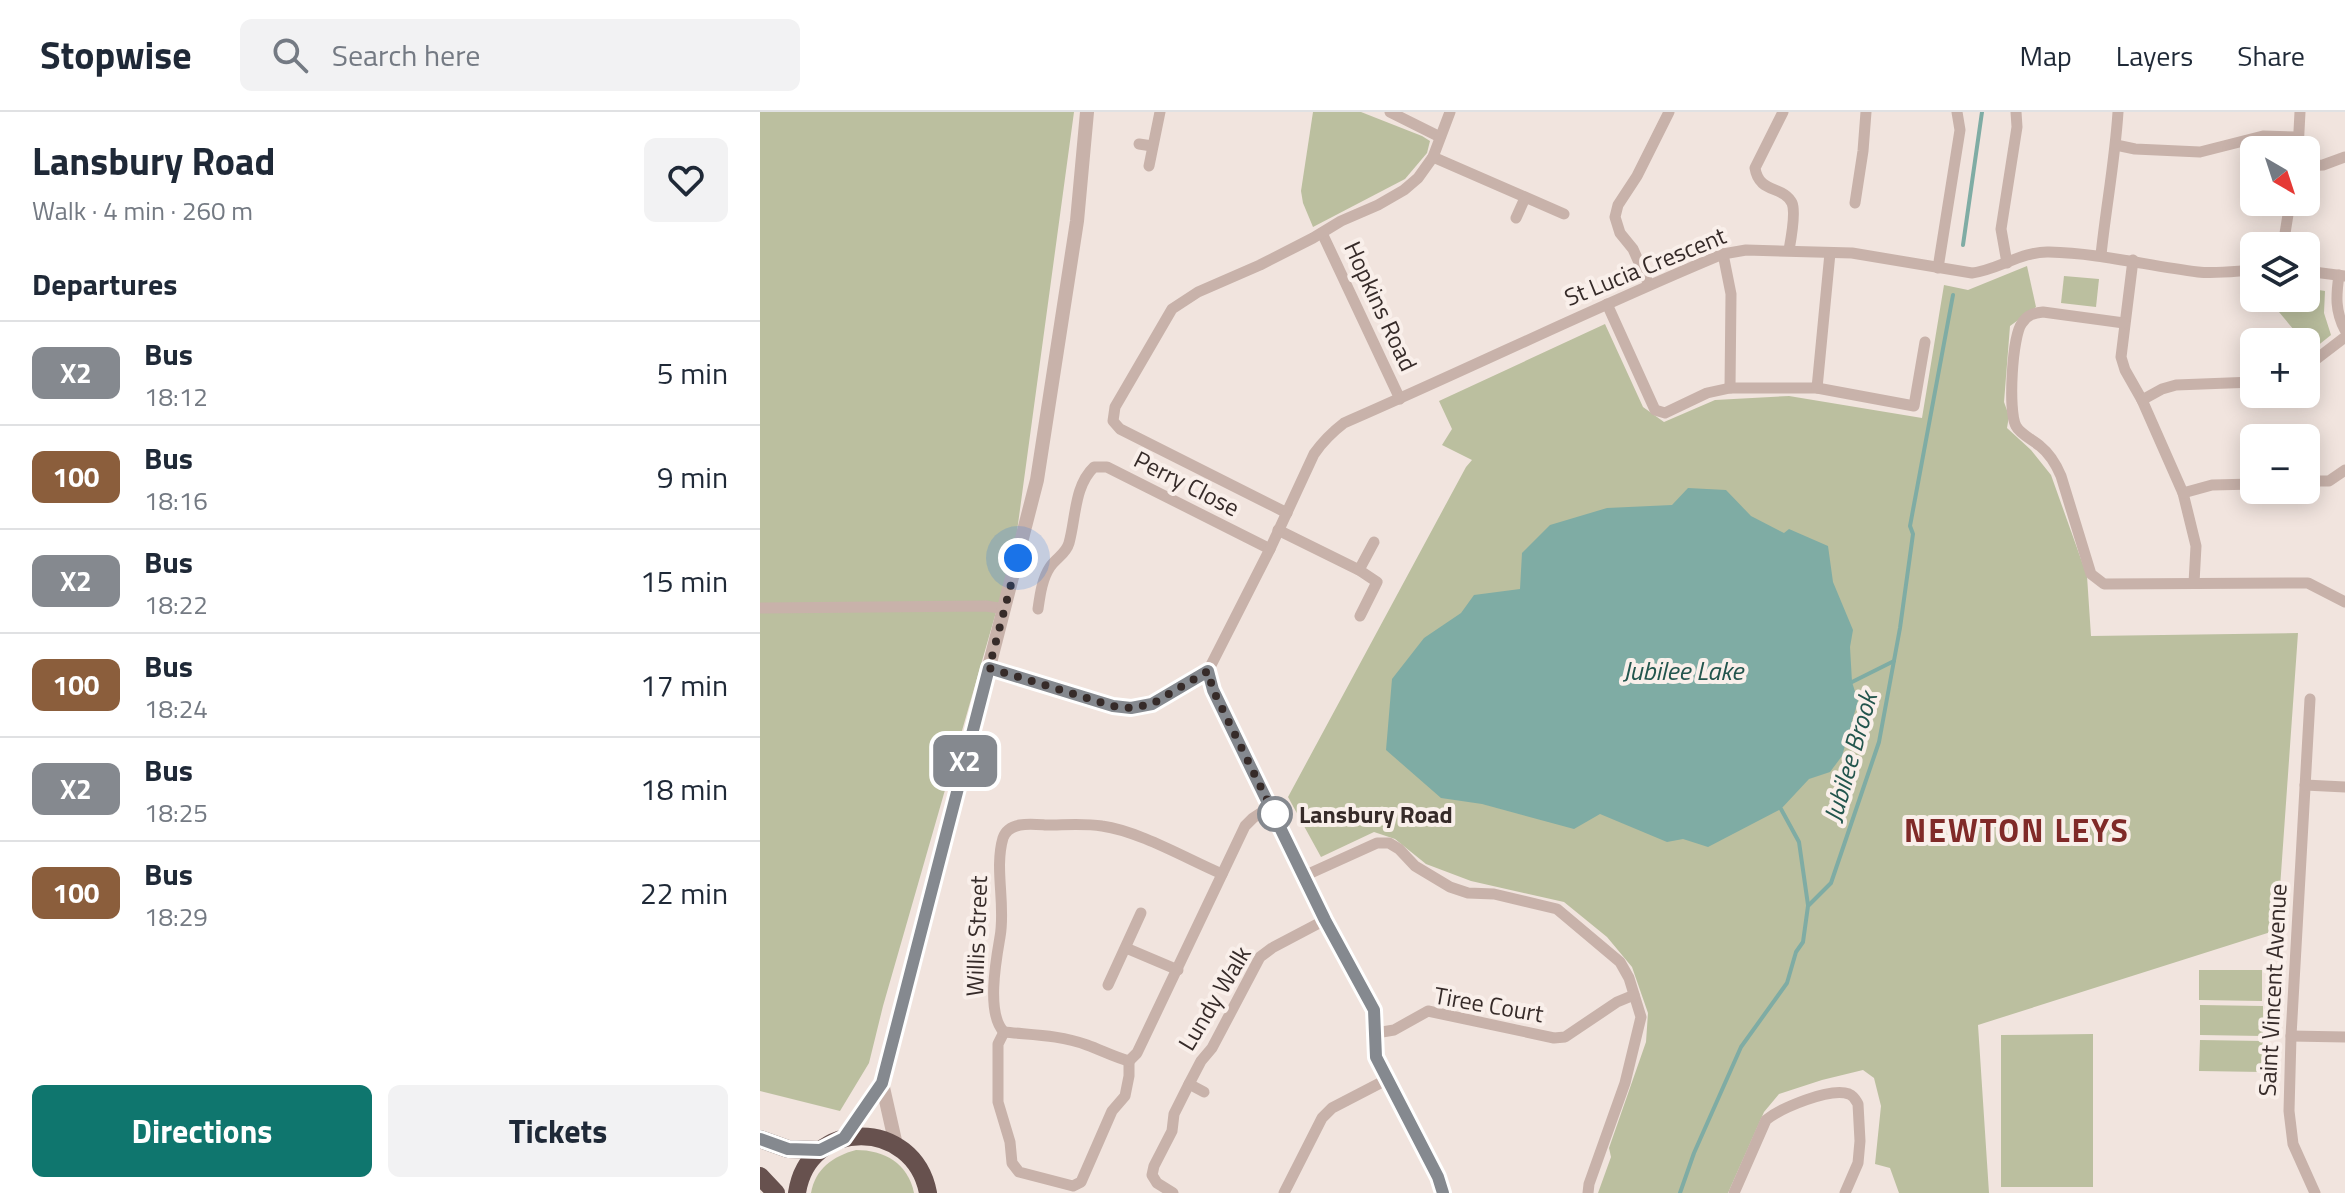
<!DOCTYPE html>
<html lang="en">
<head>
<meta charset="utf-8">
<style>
  body { margin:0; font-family:"Titillium Web",sans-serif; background:#f2f2f3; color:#1f2937; height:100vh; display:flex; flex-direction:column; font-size:30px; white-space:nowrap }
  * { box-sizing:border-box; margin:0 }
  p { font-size:26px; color:#747a83 }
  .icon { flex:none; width:44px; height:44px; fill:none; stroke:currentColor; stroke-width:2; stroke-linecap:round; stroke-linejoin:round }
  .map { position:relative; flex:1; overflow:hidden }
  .panel { display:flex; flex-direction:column; background:#fff; width:760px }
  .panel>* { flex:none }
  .badge { padding:0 16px; border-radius:12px; font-size:28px; line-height:52px }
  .needle { width:52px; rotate:141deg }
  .buttons { position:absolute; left:1480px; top:24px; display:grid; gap:16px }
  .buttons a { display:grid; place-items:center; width:80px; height:80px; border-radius:12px; background:#fff; box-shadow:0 4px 20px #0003; font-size:40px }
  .you { position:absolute; width:40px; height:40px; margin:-20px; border:6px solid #fff; border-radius:50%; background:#1a73e8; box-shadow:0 0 0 12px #1a73e833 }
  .map>.badge { position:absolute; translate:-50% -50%; box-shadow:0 0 0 4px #fff }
  h2 { padding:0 32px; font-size:30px; line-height:72px }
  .round { display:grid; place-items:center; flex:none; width:84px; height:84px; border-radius:12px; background:#f2f2f3 }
  .head { display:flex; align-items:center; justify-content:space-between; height:136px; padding:0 32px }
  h1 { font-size:38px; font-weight:700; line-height:60px }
  .cta { display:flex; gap:16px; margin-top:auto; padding:16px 32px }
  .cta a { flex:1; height:92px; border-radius:12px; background:#0f766e; color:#fff; font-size:32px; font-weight:700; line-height:92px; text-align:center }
  .cta a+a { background:#f2f2f3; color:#1f2937 }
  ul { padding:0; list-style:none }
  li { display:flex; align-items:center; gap:24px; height:104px; padding:0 32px; border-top:2px solid #e0e1e3 }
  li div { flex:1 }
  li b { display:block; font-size:30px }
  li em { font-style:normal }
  li .badge { min-width:88px; font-weight:700; text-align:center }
  header { display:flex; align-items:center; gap:48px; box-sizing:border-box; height:112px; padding:0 40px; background:#fff; border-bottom:2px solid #e0e1e3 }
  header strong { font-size:38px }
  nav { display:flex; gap:44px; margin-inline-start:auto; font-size:28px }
  .search { width:560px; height:72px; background:#f2f2f3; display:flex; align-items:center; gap:20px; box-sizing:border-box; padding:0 28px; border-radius:12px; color:#747a83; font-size:30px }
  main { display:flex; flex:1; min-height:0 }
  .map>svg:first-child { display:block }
</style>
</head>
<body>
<header>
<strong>Stopwise</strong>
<div class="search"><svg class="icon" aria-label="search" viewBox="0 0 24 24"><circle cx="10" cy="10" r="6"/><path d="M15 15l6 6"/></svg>Search here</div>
<nav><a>Map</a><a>Layers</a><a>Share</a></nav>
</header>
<main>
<section class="panel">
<div class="head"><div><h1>Lansbury Road</h1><p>Walk · 4 min · 260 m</p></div><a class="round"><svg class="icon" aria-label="heart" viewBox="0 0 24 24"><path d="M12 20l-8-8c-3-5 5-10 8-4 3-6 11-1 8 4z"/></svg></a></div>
<h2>Departures</h2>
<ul>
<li><span class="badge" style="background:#85898f;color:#fff">X2</span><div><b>Bus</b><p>18:12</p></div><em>5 min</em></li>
<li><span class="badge" style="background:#8b5e3c;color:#fff">100</span><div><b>Bus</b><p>18:16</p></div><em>9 min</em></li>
<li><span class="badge" style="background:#85898f;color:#fff">X2</span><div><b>Bus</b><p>18:22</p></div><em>15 min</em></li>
<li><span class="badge" style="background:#8b5e3c;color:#fff">100</span><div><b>Bus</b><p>18:24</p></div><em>17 min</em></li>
<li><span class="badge" style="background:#85898f;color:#fff">X2</span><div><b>Bus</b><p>18:25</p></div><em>18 min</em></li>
<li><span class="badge" style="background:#8b5e3c;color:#fff">100</span><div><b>Bus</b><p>18:29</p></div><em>22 min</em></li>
</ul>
<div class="cta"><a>Directions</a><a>Tickets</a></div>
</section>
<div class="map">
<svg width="1585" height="1081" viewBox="0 0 1585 1081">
  <rect width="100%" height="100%" fill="#f1e4de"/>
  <g fill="#bbbf9f">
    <path d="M0,0H314L255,434L123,894L109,951L80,999L0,979Z"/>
    <path d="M553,0H601L662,24L670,29L667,41L645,67L553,115L543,91L541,79Z"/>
    <path d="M1267,154L1276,195L1250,214L1244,290L1249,304L1247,316L1271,338L1291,363L1327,464L1331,524L1538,521L1517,818L1218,913L1229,1081H1139L1130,1056L1115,1052L1121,994L1114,966L1103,958L1062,968L1019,982L1004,1000L968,1081H838L851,1045L849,1036L886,930L888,901L872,855L847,825L804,790L711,769L666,752L635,727L614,720L561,745L528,685L706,355L712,348L682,333L692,317L679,289L845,212L883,295L904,310L955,288L1029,284L1162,306L1184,173L1208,178Z"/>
    <path d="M1304,164L1339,167L1336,195L1301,191Z"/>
    <path d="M1546,176L1565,179L1564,201L1571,223L1551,239L1546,230H1544L1519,200L1525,194L1518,186H1546Z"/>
    <path d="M1439,858H1502V889L1439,888Z"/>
    <path d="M1440,893L1503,894V924L1440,923Z"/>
    <path d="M1333,922V1075H1241V923Z"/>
    <path d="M1440,928L1503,929V960L1439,959Z"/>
    <path d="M96,1038C124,1038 148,1051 154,1081H51C55,1057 73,1044 96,1038Z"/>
  </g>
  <path fill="#7faca4" d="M928,376L966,378L991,404L1024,421L1029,417L1068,434L1073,470L1093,518L1090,535L1092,570L1098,589L1082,644L1070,660L1049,667L1021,697L948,735L923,727L907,730L840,702L814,717L722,692L681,686L626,638L632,567L664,526L701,501L714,483L760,477L762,441L790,413L847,396L912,393Z"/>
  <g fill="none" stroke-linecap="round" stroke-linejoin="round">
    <g stroke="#7faca4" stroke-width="4">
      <path d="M1203,133L1222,0"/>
      <path d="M1092,570L1134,549"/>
      <path d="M1021,697L1039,730L1048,793"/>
      <path d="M920,1081L934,1041L981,935L1027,871L1036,840L1043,830L1048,794L1071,771L1119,630L1140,516L1153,422L1150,414L1193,183"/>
    </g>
    <g stroke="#c8b2aa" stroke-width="11">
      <path d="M630,0L680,25"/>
      <path d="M1023,0L995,56C999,82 1023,73 1032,91C1036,100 1031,127 1029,138"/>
      <path d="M379,32L392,34"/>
      <path d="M1356,33L1375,37L1440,40L1503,24L1538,25"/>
      <path d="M1538,38L1540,0"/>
      <path d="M673,45L804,102"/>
      <path d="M389,54L400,0"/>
      <path d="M1546,54L1563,53L1585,45"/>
      <path d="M1095,91L1103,39L1106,0"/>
      <path d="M756,106L765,86"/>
      <path d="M562,121L640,287"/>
      <path d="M1523,134L1530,90"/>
      <path d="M963,142L971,182L970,276"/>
      <path d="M1341,143C1346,95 1355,48 1358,0"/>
      <path d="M1373,148L1361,245L1365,258L1382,288L1423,381L1436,434L1434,471"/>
      <path d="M1247,151L1241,117L1257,15L1256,0"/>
      <path d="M1178,156L1200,18L1197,0"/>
      <path d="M1546,159L1585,164"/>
      <path d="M1579,163C1576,184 1575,199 1585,218"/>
      <path d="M889,173L873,137L860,121L855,105L858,93L877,64L909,0"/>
      <path d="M847,192L895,298L905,301L947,281L970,276H1057L1154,294L1165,230"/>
      <path d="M1364,211L1283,200C1274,201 1267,203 1262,211C1252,224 1248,299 1256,314C1260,322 1273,328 1280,334C1290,342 1296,352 1301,364L1331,462L1344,472L1548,471L1585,490"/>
      <path d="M1546,255L1585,225"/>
      <path d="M1057,276L1070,141"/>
      <path d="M1382,288L1402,277L1416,273L1494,270"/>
      <path d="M1546,369H1569L1585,358"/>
      <path d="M1423,381L1452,373L1494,372"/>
      <path d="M527,401L360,317L353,309L355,295L412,197L438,180L500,153L553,126L581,109L618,93L644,78L658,66L673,45L690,0"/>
      <path d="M518,418L599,458L617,470L600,504"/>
      <path d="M599,458L614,430"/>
      <path d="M0,496L226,494L245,497"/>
      <path d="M278,497C280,483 282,467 290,455C296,446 306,442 309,431C316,406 314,374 334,355H347L510,437"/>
      <path d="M229,556L353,594L371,596L392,592L448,559L510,437L554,342C563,329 571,321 584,311C711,256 835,195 963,142L986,138L1092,141L1212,161C1238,158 1262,139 1289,140C1340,141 1388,154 1438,160C1456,162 1476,159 1494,158"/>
      <path d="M448,559L453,578L565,808L614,898L616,945L678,1065L683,1081"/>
      <path d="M1550,587L1531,924L1529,999L1533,1032L1555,1081"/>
      <path d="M1545,673L1585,675"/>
      <path d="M544,764L617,731H629L639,737L655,754L690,775L708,781L734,782L797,797L860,850L869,866L881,905L865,971L829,1072L828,1081"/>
      <path d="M366,836L418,858"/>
      <path d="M348,873L381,801"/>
      <path d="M244,920C226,902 236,848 240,825C246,793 234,757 243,726C249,709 272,712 286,713C304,713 324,711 342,714C379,719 427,747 462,762"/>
      <path d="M244,920L238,932V990L250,1030L252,1051L259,1060L313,1074L321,1070L352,999L365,984L369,964V949"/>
      <path d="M244,920C272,923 300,923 327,933C341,938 354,945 369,949"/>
      <path d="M616,921L634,918L668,899L794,926L805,925L857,890L874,883"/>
      <path d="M1531,924L1585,925"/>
      <path d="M369,949L377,941L485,714L493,706L511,694"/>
      <path d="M429,972L444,980"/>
      <path d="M413,1081L397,1071L392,1063L394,1054L412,1019L414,1002L429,972L441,949L452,936L500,845L512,836L565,808"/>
      <path d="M524,1081L562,1006L572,996L626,968"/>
      <path d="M974,1081L1006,1008C1021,996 1070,975 1089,982C1094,984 1095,987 1098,992L1100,1029L1098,1051L1085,1081"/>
    </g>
    <g stroke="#c8b2aa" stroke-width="14">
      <path d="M122,971L136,1033"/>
      <path d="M84,1026L122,971L277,368L317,109L327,0"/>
    </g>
    <g stroke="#67514e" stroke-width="18">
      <path d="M0,1027L28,1037L60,1038"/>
      <path d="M0,1064L16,1081"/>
      <path d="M37,1081C48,1005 154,1006 168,1081"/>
    </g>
  </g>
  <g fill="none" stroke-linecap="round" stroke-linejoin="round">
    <g stroke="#fff" stroke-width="18">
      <path id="line" d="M0,1027L28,1037L60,1038L84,1026L122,971L229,556L353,594L371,596L392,592L448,559L453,578L565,808L614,898L616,945L678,1065L683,1081"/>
    </g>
    <use href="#line" stroke="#85898f" stroke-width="12"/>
    <path stroke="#362b29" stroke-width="8" stroke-dasharray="0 14.4" d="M258,446L229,556L353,594L371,596L392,592L448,559L453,578L518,710L515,702"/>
  </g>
  <circle fill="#fff" stroke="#85898f" stroke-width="4" cx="515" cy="702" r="16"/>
  <g text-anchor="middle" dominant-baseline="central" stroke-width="8" stroke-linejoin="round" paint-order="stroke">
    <g font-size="24" fill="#362b29" stroke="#f9efea">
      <text transform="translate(885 154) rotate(-22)">St Lucia Crescent</text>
      <text transform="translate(621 194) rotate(65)">Hopkins Road</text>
      <text transform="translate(427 371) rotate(27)">Perry Close</text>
      <text transform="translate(216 824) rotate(-88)">Willis Street</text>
      <text transform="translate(1512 878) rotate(-87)">Saint Vincent Avenue</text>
      <text transform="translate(454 886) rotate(-59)">Lundy Walk</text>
      <text transform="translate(729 892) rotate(10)">Tiree Court</text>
    </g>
    <g font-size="24" font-weight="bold" fill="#362b29" stroke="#f9efea" text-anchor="start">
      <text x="539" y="702">Lansbury Road</text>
    </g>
    <g font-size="26" font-style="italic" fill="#22554d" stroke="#f9efea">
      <text x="923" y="558">Jubilee Lake</text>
      <text transform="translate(1090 645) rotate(-74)">Jubilee Brook</text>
    </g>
    <g font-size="32" font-weight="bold" letter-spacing="2" fill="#802a28" stroke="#f9efea">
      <text x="1257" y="718">NEWTON LEYS</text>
    </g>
  </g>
</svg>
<div class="buttons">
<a><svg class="needle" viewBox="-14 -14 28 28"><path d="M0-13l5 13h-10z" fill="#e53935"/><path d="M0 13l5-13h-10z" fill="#747a83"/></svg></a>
<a><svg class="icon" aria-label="layers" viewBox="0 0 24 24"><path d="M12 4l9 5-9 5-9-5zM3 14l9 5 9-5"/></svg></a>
<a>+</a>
<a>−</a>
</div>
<div class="you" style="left:258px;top:446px"></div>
<b class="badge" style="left:205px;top:649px;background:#85898f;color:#fff">X2</b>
</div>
</main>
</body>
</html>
